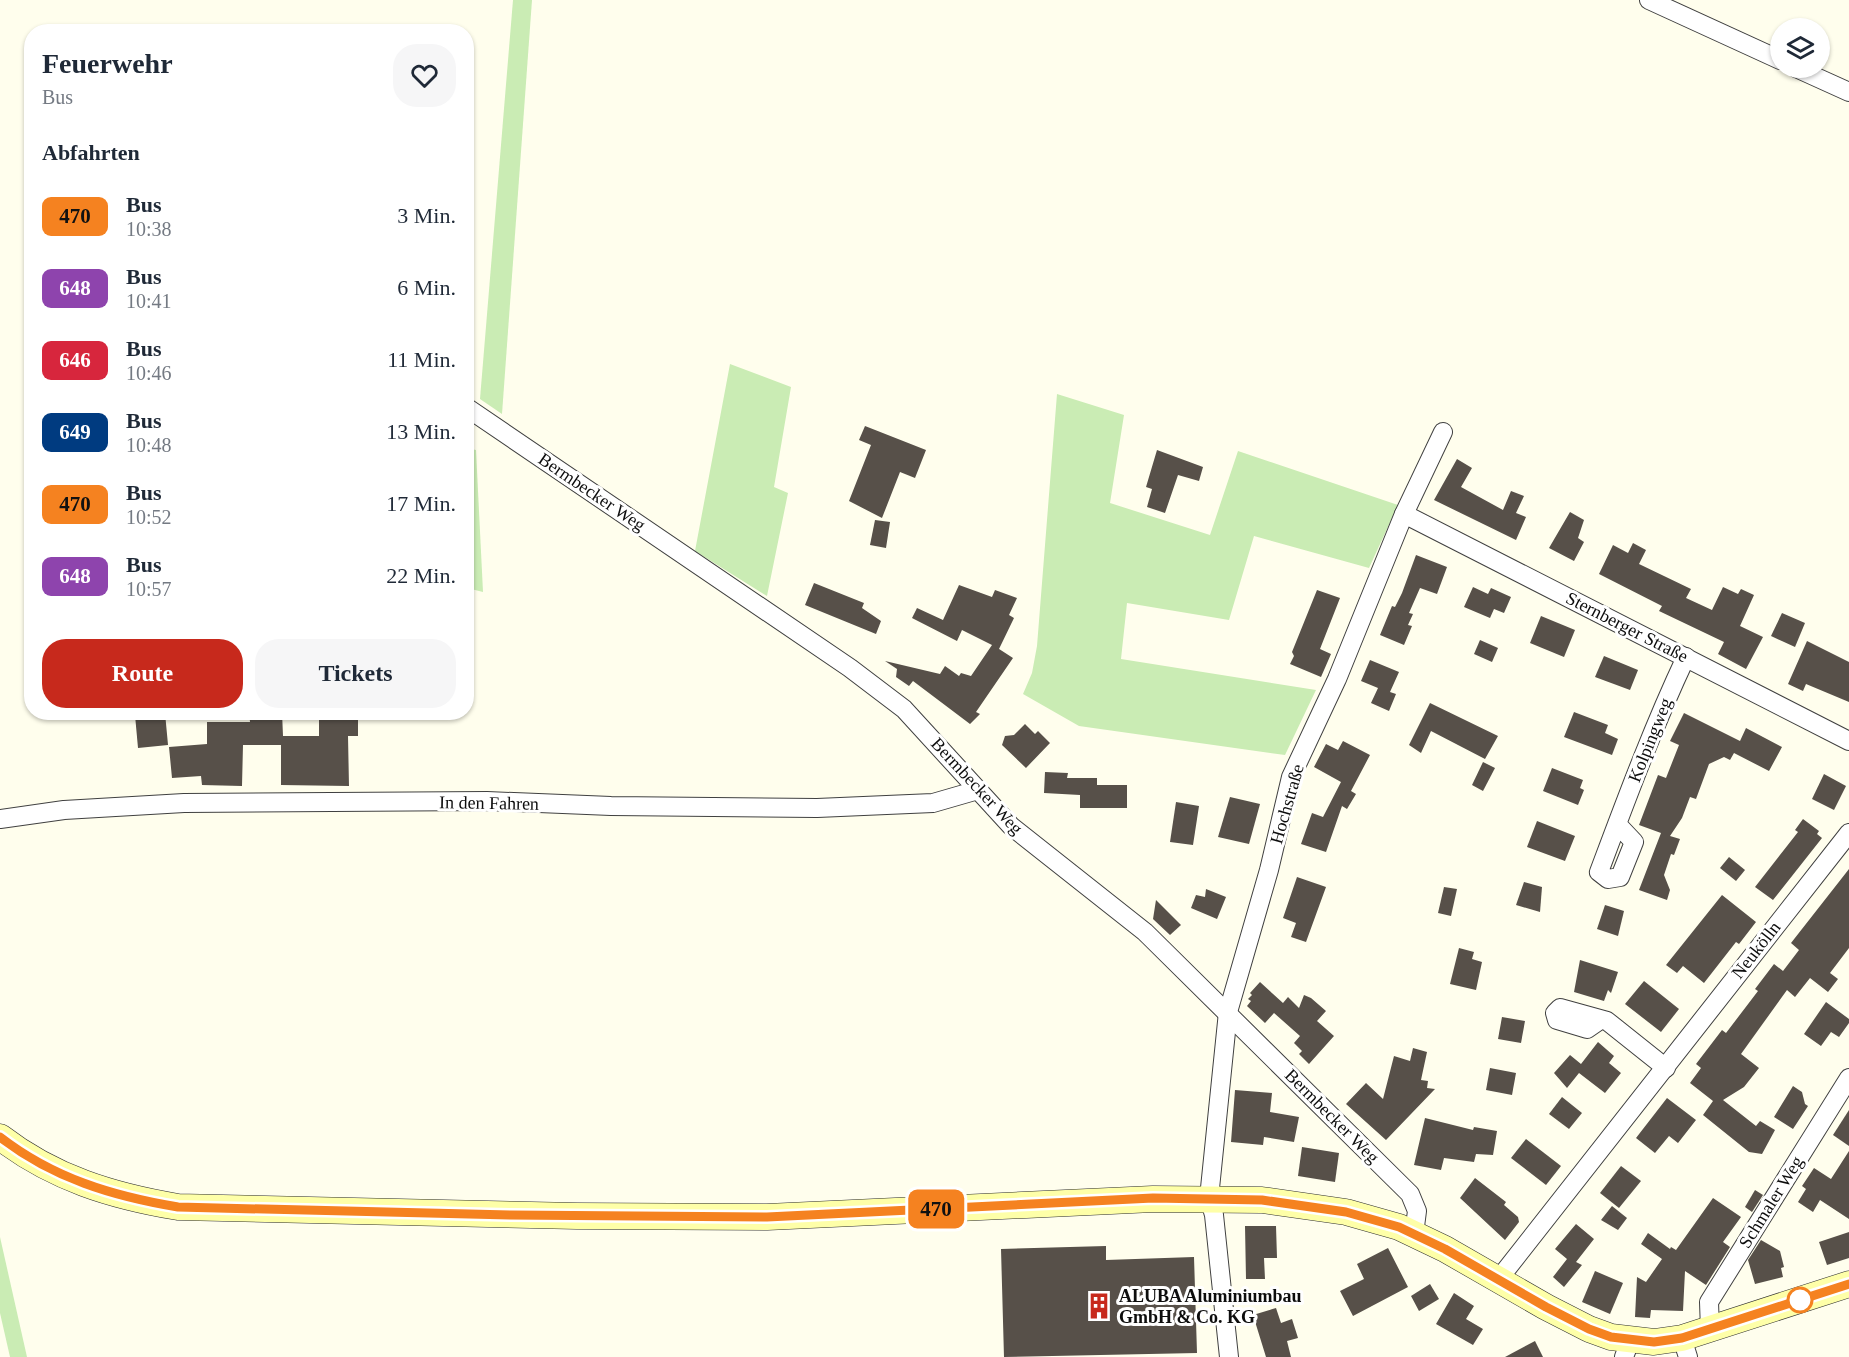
<!DOCTYPE html>
<html lang="de">
<head>
<meta charset="utf-8">
<style>
  body { margin:0; font-family:"Times New Roman",serif; background:#f6f6f7; color:#1f2937; height:100vh; display:flex; flex-direction:column; font-size:22px; white-space:nowrap }
  * { box-sizing:border-box; margin:0 }
  p { font-size:20px; color:#747a83 }
  .icon { flex:none; width:33px; height:33px; fill:none; stroke:currentColor; stroke-width:2; stroke-linecap:round; stroke-linejoin:round }
  .map { position:relative; flex:1; overflow:hidden }
  .drawer { position:absolute; left:24px; top:24px; width:450px; height:696px; display:flex; flex-direction:column; background:#fff; border-radius:24px; box-shadow:0 2px 4px #0004 }
  .drawer>* { flex:none }
  .badge { padding:0 12px; border-radius:9px; font-size:21px; line-height:39px }
  .buttons { position:absolute; left:1770px; top:18px; display:grid; gap:12px }
  .buttons a { display:grid; place-items:center; width:60px; height:60px; border-radius:50%; background:#fff; box-shadow:0 2px 4px #0004; font-size:30px }
  .map>.badge { position:absolute; translate:-50% -50%; box-shadow:0 0 0 3px #fff }
  h2 { padding:0 18px; font-size:22px; line-height:54px }
  .round { display:grid; place-items:center; flex:none; width:63px; height:63px; border-radius:24px; background:#f6f6f7 }
  .head { display:flex; align-items:center; justify-content:space-between; height:102px; padding:0 18px }
  h1 { font-size:28px; font-weight:800; line-height:45px }
  .action { display:flex; gap:12px; margin-top:auto; padding:12px 18px }
  .action a { flex:1; height:69px; border-radius:24px; background:#c7291c; color:#fff; font-size:24px; font-weight:800; line-height:69px; text-align:center }
  .action a+a { background:#f6f6f7; color:#1f2937 }
  ul { padding:0; list-style:none }
  li { display:flex; align-items:center; gap:18px; height:72px; padding:0 18px }
  li div { flex:1 }
  li b { display:block; font-size:22px }
  li em { font-style:normal }
  li .badge { min-width:66px; font-weight:700; text-align:center }
  .map>svg:first-child { display:block }
</style>
</head>
<body>
<div class="map">
<svg width="1849" height="1357" viewBox="0 0 1849 1357">
  <rect width="100%" height="100%" fill="#fffeed"/>
  <g fill="#caecb4">
    <path d="M513,0H532L502,414L480,399Z"/>
    <path d="M730,364L791,387L774,487L788,493L767,596L695,551Z"/>
    <path d="M1057,394L1124,415L1110,503L1210,535L1238,451L1398,505L1369,568L1254,536L1229,620L1127,603L1121,659L1316,690L1285,755L1079,726L1023,694L1032,673L1037,646Z"/>
    <path d="M466,448L476,450L483,592L467,588Z"/>
    <path d="M0,1237L27,1357H10L0,1313Z"/>
  </g>
  <g fill="#575049">
    <path d="M865,426L926,450L915,478L900,472L882,518L849,501L871,445L859,440Z"/>
    <path d="M1157,450L1203,467L1199,481L1178,475L1165,513L1147,507L1152,489L1146,487Z"/>
    <path d="M1457,459L1472,468L1461,487L1503,510L1511,491L1524,496L1516,513L1526,517L1516,540L1434,500Z"/>
    <path d="M1570,512L1584,520L1578,538L1584,542L1574,561L1549,548Z"/>
    <path d="M875,520L890,522L886,548L870,545Z"/>
    <path d="M1633,543L1646,550L1639,564L1691,589L1686,598L1712,610L1723,587L1738,594L1741,589L1754,595L1740,626L1763,637L1746,669L1718,654L1724,642L1659,611L1662,606L1599,574L1613,545L1628,553Z"/>
    <path d="M1416,555L1447,567L1437,594L1420,588L1409,613L1413,614L1408,625L1412,626L1404,645L1380,635L1392,606L1395,607L1402,593Z"/>
    <path d="M814,583L864,603L862,608L881,621L876,634L805,605Z"/>
    <path d="M959,585L992,597L995,590L1017,598L1009,615L1014,618L999,649L996,647L1013,658L976,712L980,714L970,724L913,681L909,686L896,677L897,669L885,661L940,674L945,666L959,676L961,673L971,676L992,645L962,630L957,641L912,618L917,608L943,620Z"/>
    <path d="M1473,587L1488,594L1491,588L1511,597L1504,613L1494,609L1490,618L1464,607Z"/>
    <path d="M1317,590L1340,598L1320,649L1331,654L1321,677L1290,664L1294,656L1292,652Z"/>
    <path d="M1782,613L1805,623L1795,647L1771,636Z"/>
    <path d="M1541,616L1575,630L1564,657L1530,643Z"/>
    <path d="M1480,640L1498,648L1492,662L1474,654Z"/>
    <path d="M1807,641L1849,662V702L1806,684L1803,691L1788,684Z"/>
    <path d="M1604,656L1638,670L1630,690L1595,677Z"/>
    <path d="M1370,660L1399,672L1390,692L1396,694L1389,711L1371,703L1378,688L1361,681Z"/>
    <path d="M1430,703L1498,736L1485,759L1431,731L1421,753L1409,745Z"/>
    <path d="M249,712H282L283,736H319V712H358V736H348L349,786L281,785V745H243L242,786L202,785L201,776L172,778L169,747L207,744V722H250Z"/>
    <path d="M1574,712L1608,725L1605,733L1618,739L1612,755L1564,737Z"/>
    <path d="M165,713L168,745L138,748L135,715Z"/>
    <path d="M1684,713L1740,741L1746,728L1782,747L1769,771L1734,753L1730,760L1724,757L1709,764L1696,799L1690,797L1682,818L1670,836L1680,839L1674,855L1671,854L1664,875L1670,890L1667,900L1639,890L1661,833L1639,825L1658,775L1666,778L1679,745L1670,741Z"/>
    <path d="M1025,724L1035,734L1038,731L1050,743L1026,768L1002,745L1005,736L1014,735Z"/>
    <path d="M1343,741L1370,755L1351,791L1356,794L1347,809L1342,806L1326,852L1301,844L1312,813L1323,817L1341,782L1314,767L1326,744L1338,750Z"/>
    <path d="M1483,762L1495,768L1483,791L1472,785Z"/>
    <path d="M1552,768L1583,780L1580,788L1584,790L1578,805L1543,791Z"/>
    <path d="M1045,772L1068,773L1067,778H1097V785H1127V808H1080V795L1044,793Z"/>
    <path d="M1824,774L1846,786L1834,810L1812,799Z"/>
    <path d="M1230,797L1260,804L1249,844L1218,837Z"/>
    <path d="M1176,802L1199,806L1193,845L1170,842Z"/>
    <path d="M1803,819L1819,831L1817,834L1822,838L1773,900L1755,887L1798,832L1795,830Z"/>
    <path d="M1537,821L1575,836L1565,861L1527,847Z"/>
    <path d="M1729,857L1745,870L1736,881L1720,868Z"/>
    <path d="M1849,869V948L1830,973L1838,979L1828,992L1810,978L1795,997L1787,990L1741,1054L1759,1068L1744,1087L1723,1100L1756,1126L1760,1121L1775,1130L1762,1154L1749,1152L1703,1115L1713,1101L1690,1083L1701,1068L1696,1064L1722,1030L1726,1033L1758,991L1755,989L1774,964L1783,971L1799,950L1791,943Z"/>
    <path d="M1297,877L1326,887L1306,942L1291,937L1296,923L1283,918Z"/>
    <path d="M1524,882L1542,887L1540,912L1516,905Z"/>
    <path d="M1444,887L1457,889L1451,916L1438,913Z"/>
    <path d="M1206,889L1226,897L1217,919L1191,908L1196,895L1205,897Z"/>
    <path d="M1722,895L1756,922L1739,944L1736,942L1704,983L1683,966L1677,973L1666,965Z"/>
    <path d="M1156,900L1181,925L1170,935L1153,919Z"/>
    <path d="M1605,905L1624,911L1618,936L1597,929Z"/>
    <path d="M1459,948L1474,952L1472,959L1482,962L1476,990L1450,984Z"/>
    <path d="M1580,960L1618,972L1611,993L1608,990L1604,1001L1574,992Z"/>
    <path d="M1644,981L1679,1009L1661,1032L1625,1004Z"/>
    <path d="M1260,982L1283,1003L1288,997L1299,1008L1304,995L1311,998L1326,1011L1317,1021L1334,1036L1309,1064L1299,1054L1302,1051L1294,1043L1300,1036L1274,1013L1265,1023L1247,1006L1251,1001L1248,999L1252,995L1250,993Z"/>
    <path d="M1826,1002L1849,1019V1023L1839,1037L1831,1032L1821,1046L1804,1034Z"/>
    <path d="M1502,1017L1525,1021L1521,1043L1498,1039Z"/>
    <path d="M1598,1042L1614,1056L1609,1063L1621,1073L1605,1093L1579,1073L1567,1088L1554,1073L1570,1055L1581,1064Z"/>
    <path d="M1413,1048L1427,1052L1421,1080L1428,1081L1427,1088L1435,1089L1386,1140L1346,1104L1366,1083L1383,1099L1394,1056L1410,1061Z"/>
    <path d="M1490,1068L1516,1073L1512,1095L1486,1090Z"/>
    <path d="M1793,1086L1802,1092L1805,1104L1808,1106L1793,1129L1774,1117Z"/>
    <path d="M1235,1090L1272,1093L1270,1112L1299,1117L1294,1142L1264,1137L1263,1145L1231,1142Z"/>
    <path d="M1562,1097L1582,1113L1569,1129L1549,1114Z"/>
    <path d="M1667,1098L1696,1120L1678,1143L1669,1136L1655,1153L1636,1138Z"/>
    <path d="M1849,1110V1146L1833,1135Z"/>
    <path d="M1425,1118L1473,1130L1474,1127L1497,1131L1493,1155L1476,1154L1474,1162L1444,1158L1441,1170L1414,1165Z"/>
    <path d="M1526,1139L1561,1166L1546,1185L1511,1158Z"/>
    <path d="M1302,1147L1339,1153L1335,1182L1298,1176Z"/>
    <path d="M1849,1151V1219L1820,1200L1813,1212L1798,1202L1806,1189L1802,1186L1814,1168L1831,1179Z"/>
    <path d="M1621,1166L1641,1181L1619,1208L1600,1193Z"/>
    <path d="M1475,1178L1506,1202L1504,1205L1518,1217L1519,1222L1505,1240L1460,1198Z"/>
    <path d="M1755,1190L1763,1195L1752,1212L1745,1207Z"/>
    <path d="M1713,1198L1741,1217L1723,1242L1730,1247L1706,1285L1685,1271L1683,1311L1651,1310L1650,1318L1635,1317L1637,1277L1646,1282L1662,1259L1641,1244L1648,1233L1670,1249L1671,1247L1676,1250Z"/>
    <path d="M1612,1206L1627,1218L1618,1230L1601,1220Z"/>
    <path d="M1576,1224L1594,1239L1576,1262L1582,1265L1564,1287L1553,1277L1567,1259L1555,1249Z"/>
    <path d="M1245,1226H1276L1277,1258H1264L1265,1279H1246Z"/>
    <path d="M1849,1232V1258L1827,1265L1819,1242Z"/>
    <path d="M1761,1240L1780,1251L1784,1267L1781,1268L1783,1277L1755,1284L1748,1260Z"/>
    <path d="M1106,1246V1260L1194,1257L1197,1353L1004,1357L1001,1249Z"/>
    <path d="M1388,1248L1408,1287L1353,1316L1340,1291L1364,1279L1357,1264Z"/>
    <path d="M1595,1271L1623,1283L1610,1314L1582,1302Z"/>
    <path d="M1430,1284L1439,1299L1419,1311L1411,1296Z"/>
    <path d="M1454,1293L1474,1306L1466,1319L1483,1329L1473,1345L1436,1324Z"/>
    <path d="M1276,1308L1281,1323L1292,1319L1298,1338L1287,1341L1291,1357H1266L1253,1315Z"/>
    <path d="M1535,1341L1543,1357H1505Z"/>
  </g>
  <g fill="none" stroke-linecap="round" stroke-linejoin="round">
    <g stroke="#404040" stroke-width="20">
      <g id="minor">
        <path d="M1649,0L1780,60"/>
        <path d="M1796,68L1849,92"/>
        <path d="M466,407L850,668L904,709L1011,826L1145,932L1410,1194L1417,1211L1414,1234"/>
        <path d="M1404,514L1849,741"/>
        <path d="M0,819L64,810L184,803L487,801L611,806L817,808L933,803L978,790"/>
        <path d="M1617,824L1634,842L1620,877L1608,879L1599,872C1626,800 1653,727 1686,657"/>
        <path d="M1600,1020L1587,1029L1557,1020L1555,1013L1560,1008L1607,1021L1666,1068"/>
        <path d="M1498,1280L1849,833"/>
        <path d="M1710,1330L1709,1302L1849,1078"/>
        <path d="M1682,1338L1688,1357"/>
        <path d="M1229,1357L1214,1215L1209,1198L1228,1012L1269,870L1291,777L1337,679L1404,514L1443,432"/>
        <path d="M1624,1357L1630,1341"/>
      </g>
    </g>
    <g stroke="#2f2f2f" stroke-width="27">
      <path id="secondary" d="M0,1137C53,1178 112,1196 178,1207L577,1216L767,1217L1153,1199L1262,1200L1346,1212L1399,1227L1445,1249L1546,1307L1589,1329L1611,1337L1654,1342L1682,1338L1849,1284"/>
    </g>
    <use href="#minor" stroke="#fff" stroke-width="18"/>
    <use href="#secondary" stroke="#feffa8" stroke-width="26"/>
  </g>
  <g fill="none" stroke-linecap="round" stroke-linejoin="round">
    <g stroke="#fff" stroke-width="14">
      <path id="line" d="M0,1137C53,1178 112,1196 178,1207L510,1215L767,1217L1153,1198L1262,1200L1346,1212L1399,1227L1445,1249L1546,1307L1589,1329L1611,1337L1654,1342L1682,1338L1849,1284"/>
    </g>
    <use href="#line" stroke="#f58220" stroke-width="9"/>
  </g>
  <defs>
    <g id="building-bare" transform="scale(2.07)"><path d="M-4-6H4V6H1V3H-1V6H-4ZM-2.5-4.3h1.7v1.8h-1.7ZM.8-4.3h1.7v1.8H.8ZM-2.5-1h1.7V.8h-1.7ZM.8-1h1.7V.8H.8Z" fill="#c7291c" stroke="#fff" stroke-width="2.5" paint-order="stroke"/></g>
  </defs>
  <g fill-rule="evenodd">
    <use href="#building-bare" x="1099" y="1306"/>
  </g>
  <circle fill="#fff" stroke="#f58220" stroke-width="3" cx="1800" cy="1300" r="12"/>
  <g text-anchor="middle" dominant-baseline="central" stroke-width="6" stroke-linejoin="round" paint-order="stroke">
    <g font-size="18" fill="#0d0d0d" stroke="#fff">
      <text transform="translate(592 492) rotate(34)">Bermbecker Weg</text>
      <text transform="translate(1627 627) rotate(27)">Sternberger Straße</text>
      <text transform="translate(1650 740) rotate(-68)">Kolpingweg</text>
      <text transform="translate(977 786) rotate(47)">Bermbecker Weg</text>
      <text transform="translate(489 803) rotate(1)">In den Fahren</text>
      <text transform="translate(1287 804) rotate(-74)">Hochstraße</text>
      <text transform="translate(1756 950) rotate(-52)">Neukölln</text>
      <text transform="translate(1332 1116) rotate(45)">Bermbecker Weg</text>
      <text transform="translate(1771 1202) rotate(-58)">Schmaler Weg</text>
    </g>
    <g font-size="18" font-weight="bold" fill="#0d0d0d" stroke="#fff" text-anchor="start">
      <text x="1119" y="1296">ALUBA Aluminiumbau<tspan x="1119" dy="21">GmbH &amp; Co. KG</tspan></text>
    </g>
  </g>
</svg>
<div class="buttons">
<a><svg class="icon" aria-label="layers" viewBox="0 0 24 24"><path d="M12 4l9 5-9 5-9-5zM3 14l9 5 9-5"/></svg></a>
</div>
<b class="badge" style="left:936px;top:1209px;background:#f58220;color:#111">470</b>
<section class="drawer">
<div class="head"><div><h1>Feuerwehr</h1><p>Bus</p></div><a class="round"><svg class="icon" aria-label="heart" viewBox="0 0 24 24"><path d="M12 20l-8-8c-3-5 5-10 8-4 3-6 11-1 8 4z"/></svg></a></div>
<h2>Abfahrten</h2>
<ul>
<li><span class="badge" style="background:#f58220;color:#111">470</span><div><b>Bus</b><p>10:38</p></div><em>3 Min.</em></li>
<li><span class="badge" style="background:#8e44ad;color:#fff">648</span><div><b>Bus</b><p>10:41</p></div><em>6 Min.</em></li>
<li><span class="badge" style="background:#d7263d;color:#fff">646</span><div><b>Bus</b><p>10:46</p></div><em>11 Min.</em></li>
<li><span class="badge" style="background:#003b80;color:#fff">649</span><div><b>Bus</b><p>10:48</p></div><em>13 Min.</em></li>
<li><span class="badge" style="background:#f58220;color:#111">470</span><div><b>Bus</b><p>10:52</p></div><em>17 Min.</em></li>
<li><span class="badge" style="background:#8e44ad;color:#fff">648</span><div><b>Bus</b><p>10:57</p></div><em>22 Min.</em></li>
</ul>
<div class="action"><a>Route</a><a>Tickets</a></div>
</section>
</div>
</body>
</html>
